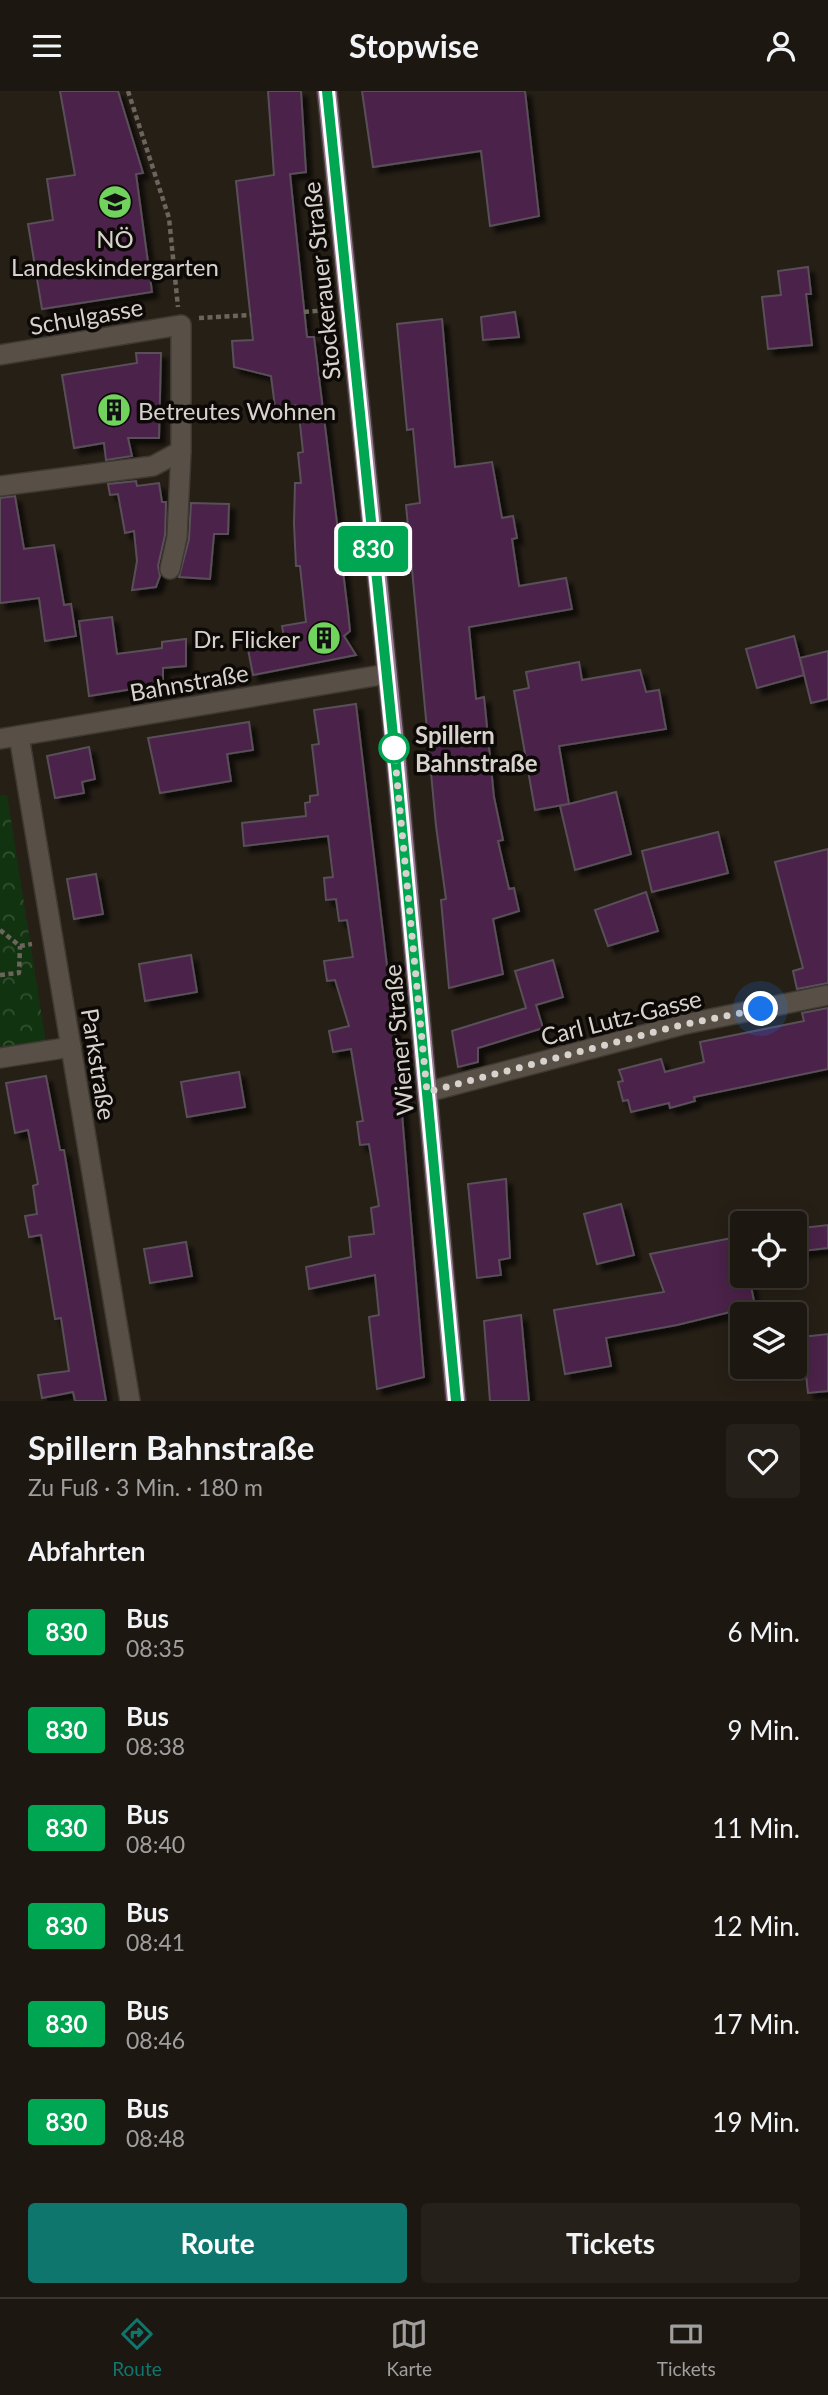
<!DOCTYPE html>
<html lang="de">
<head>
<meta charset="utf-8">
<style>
  body { margin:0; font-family:Lato,sans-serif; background:#252019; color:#f1f3f6; height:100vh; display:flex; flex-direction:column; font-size:26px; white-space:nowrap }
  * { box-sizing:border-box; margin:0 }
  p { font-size:23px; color:#a09f9f }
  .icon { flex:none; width:38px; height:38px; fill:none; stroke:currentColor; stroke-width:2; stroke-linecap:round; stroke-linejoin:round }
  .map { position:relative; height:1310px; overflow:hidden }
  .side { display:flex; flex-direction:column; background:#1c1710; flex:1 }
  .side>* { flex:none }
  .badge { padding:0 14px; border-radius:5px; font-size:24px; line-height:46px }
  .buttons { position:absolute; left:730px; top:1120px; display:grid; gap:14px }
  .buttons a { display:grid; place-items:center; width:77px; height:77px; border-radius:7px; background:#1c1710; box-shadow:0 4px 18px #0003,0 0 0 2px #3a3630; font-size:35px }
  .you { position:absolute; width:35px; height:35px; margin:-18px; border:5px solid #fff; border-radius:50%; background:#1a73e8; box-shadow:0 0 0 10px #1a73e833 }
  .map>.badge { position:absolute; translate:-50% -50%; box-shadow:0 0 0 4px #fff }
  h2 { padding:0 28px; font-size:26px; line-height:63px }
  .round { display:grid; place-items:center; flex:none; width:74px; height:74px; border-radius:7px; background:#252019 }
  .headline { display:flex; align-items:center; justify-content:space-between; height:119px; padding:0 28px }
  h1 { font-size:33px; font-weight:700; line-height:52px }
  .cta { display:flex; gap:14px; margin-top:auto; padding:14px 28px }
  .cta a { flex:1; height:80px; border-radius:7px; background:#0f766e; color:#fff; font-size:28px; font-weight:700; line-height:80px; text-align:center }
  .cta a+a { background:#252019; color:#f1f3f6 }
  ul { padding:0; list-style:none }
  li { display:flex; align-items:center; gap:21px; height:98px; padding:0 28px }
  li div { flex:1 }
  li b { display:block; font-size:26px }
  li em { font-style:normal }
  li .badge { min-width:77px; font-weight:700; text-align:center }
  header { display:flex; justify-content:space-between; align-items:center; height:91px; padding:0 28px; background:#1c1710; font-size:32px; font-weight:700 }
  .menu { display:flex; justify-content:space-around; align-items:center; height:98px; border-top:2px solid #3a3630; background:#1c1710; font-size:19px; color:#a09f9f }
  .menu a { display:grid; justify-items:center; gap:4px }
  .menu .selected { color:#0f766e }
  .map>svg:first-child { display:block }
</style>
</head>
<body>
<header><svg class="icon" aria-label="menu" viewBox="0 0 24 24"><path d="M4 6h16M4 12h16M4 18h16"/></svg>Stopwise<svg class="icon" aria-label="person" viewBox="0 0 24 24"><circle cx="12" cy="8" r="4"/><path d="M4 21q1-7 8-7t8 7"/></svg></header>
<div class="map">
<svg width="828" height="1310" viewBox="0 0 828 1310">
  <defs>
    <pattern id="forest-crowns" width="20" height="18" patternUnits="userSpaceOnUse" patternTransform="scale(1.75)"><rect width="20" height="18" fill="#123310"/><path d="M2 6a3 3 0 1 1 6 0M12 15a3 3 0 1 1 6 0" fill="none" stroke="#345032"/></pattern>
    <filter id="shadow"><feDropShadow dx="6" dy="6" stdDeviation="2" flood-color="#0009"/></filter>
  </defs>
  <rect width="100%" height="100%" fill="#261f16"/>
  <path fill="url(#forest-crowns)" d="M0,704H7L46,952L0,955Z"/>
  <g fill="#4c214a" stroke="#594f58" stroke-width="2" filter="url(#shadow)">
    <path d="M60,0H118L143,82L136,83L152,201L42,218L28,133L53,129L47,88L75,84Z"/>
    <path d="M268,0H301L306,81L290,83L307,246H314L348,521L350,540L344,545L356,564L253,584L247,553L284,546L282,535L306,531L300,475H296L294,433L295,392H301L298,362L303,361L298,314L275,316L271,285L234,276L232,250L253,249L236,90L274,84Z"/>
    <path d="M362,0H525L539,125L490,135L481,60L373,76Z"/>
    <path d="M808,176L811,203H806L812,254L768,258L762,206L781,204L778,180Z"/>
    <path d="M515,221L519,246L483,249L481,226Z"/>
    <path d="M442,228L455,376L492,371L502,427L513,425L517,447L512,448L519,495L566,487L572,518L469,536L476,608L484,606L494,706L503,749L498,750L509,798L514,797L519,820L493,828L503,883L449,897L441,809L446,808L436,735L406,414L420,412L413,338L407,339L397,233Z"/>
    <path d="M136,262H161L159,347H128L132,365L106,369L104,352L74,357L62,284L137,272Z"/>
    <path d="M136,390L137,395L159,392L162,411H166L165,444L158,475L160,485L156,496L132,499L137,470L134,440L125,442L118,403L110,404L108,393Z"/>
    <path d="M15,405L24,458L54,454L64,514L71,513L76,545L45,550L39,507L0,512V407Z"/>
    <path d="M191,412L229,413L228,443H214L210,488L179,486L189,448Z"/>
    <path d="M112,526L117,563L162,557V551L186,548V575L163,577V599L134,603L133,598L89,605L79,530Z"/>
    <path d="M794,545L804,584L757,597L746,558Z"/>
    <path d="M828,560V608L811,612L800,567Z"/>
    <path d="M579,571L582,589L640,579L646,601L659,599L666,638L559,655L569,713L616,701L631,763L575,779L560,715L568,713L535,719L514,600L529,597L526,581Z"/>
    <path d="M356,613L396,951L424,1286L377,1298L369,1226L379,1224L375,1184L309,1198L306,1176L351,1166L349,1146L374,1143L371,1117L379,1115L369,1053L360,1054L357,1031L363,1030L351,958L333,961L329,940L349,935L335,889L327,890L324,870L353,866L347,829L339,830L336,808L326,809L324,787L333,786L328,745L244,755L242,732L306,725L305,712L310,711V705L318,704L312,654L319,653L314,619Z"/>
    <path d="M249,631L253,659L227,663L231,690L160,702L148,647Z"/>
    <path d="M89,656L95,688L82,691L84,702L55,707L47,665Z"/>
    <path d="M718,741L728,782L652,801L642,760Z"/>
    <path d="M828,758V892L797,898L793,880L803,877L775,771Z"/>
    <path d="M96,783L103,823L74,828L67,788Z"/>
    <path d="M646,801L658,840L608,855L595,819Z"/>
    <path d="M191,864L197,901L145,910L139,873Z"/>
    <path d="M553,869L563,906L536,914L543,937L478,957V971L458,976L452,940L526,917L515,880Z"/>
    <path d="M828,917V978L694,1006L695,1010L670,1017L669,1012L631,1021L628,1009L623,1010L618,991L623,990L619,979L661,968L665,981L704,971L700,951L804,930L802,922Z"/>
    <path d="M239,981L245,1016L187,1026L181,991Z"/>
    <path d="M46,985L60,1059H64L106,1310H75L73,1301L42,1307L38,1284L69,1280L61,1227L55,1228L41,1144L29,1146L25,1125L37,1123L33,1095L38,1093L28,1039L15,1042L6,992Z"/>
    <path d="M506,1088L510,1167L499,1169L501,1184L477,1187L468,1093Z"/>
    <path d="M621,1113L634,1164L597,1173L584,1123Z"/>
    <path d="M828,1134V1157L794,1161V1138Z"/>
    <path d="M742,1145V1185H749L755,1215L677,1234L606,1247L611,1275L565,1283L554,1219L664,1201L650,1163Z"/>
    <path d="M186,1151L192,1185L150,1192L144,1158Z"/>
    <path d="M521,1224L529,1310H490L484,1230Z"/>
    <path d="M828,1243V1300L808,1302L802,1246Z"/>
  </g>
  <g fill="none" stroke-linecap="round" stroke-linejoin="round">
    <g stroke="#3f3933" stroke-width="22">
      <g id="minor">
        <path d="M0,264L181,234V360L153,375L0,395"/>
        <path d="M170,478L177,446L181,360"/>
        <path d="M19,645L130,1310"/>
        <path d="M0,648L387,583"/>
        <path d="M0,967L71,956"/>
        <path d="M427,1001L681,934L828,904"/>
      </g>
    </g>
    <g stroke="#3f3933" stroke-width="22">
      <path id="primary" d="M327,0L395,657L456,1310"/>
    </g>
    <g stroke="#6b655d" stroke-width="4.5" stroke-dasharray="5 3.5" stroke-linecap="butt">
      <path d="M128,0L169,127L178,216"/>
      <path d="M304,221L328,219"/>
      <path d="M199,227L251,224"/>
      <path d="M0,839L20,855L32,853"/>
      <path d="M0,884L19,882L20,855"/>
    </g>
    <use href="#minor" stroke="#585046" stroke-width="19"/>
    <use href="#primary" stroke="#9a7996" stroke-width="19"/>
  </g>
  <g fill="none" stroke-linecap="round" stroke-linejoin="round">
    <g stroke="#fff" stroke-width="16">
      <path id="line" d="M327,0L397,684L456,1310"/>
    </g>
    <use href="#line" stroke="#00a651" stroke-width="10"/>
    <path stroke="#d7d2cd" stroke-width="7" stroke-dasharray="0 12.6" d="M394,657L427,1001L681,934L761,918"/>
  </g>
  <defs>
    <g id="school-disc" transform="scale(1.75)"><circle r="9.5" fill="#71d25e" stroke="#0d0906"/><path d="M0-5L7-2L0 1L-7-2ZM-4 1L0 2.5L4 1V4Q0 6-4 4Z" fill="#111"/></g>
    <g id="building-disc" transform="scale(1.75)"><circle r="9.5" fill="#71d25e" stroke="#0d0906"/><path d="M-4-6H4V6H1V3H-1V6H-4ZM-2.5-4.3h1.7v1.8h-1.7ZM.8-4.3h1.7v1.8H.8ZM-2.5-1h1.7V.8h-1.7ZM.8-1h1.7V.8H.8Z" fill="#111"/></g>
  </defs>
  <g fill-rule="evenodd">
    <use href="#school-disc" x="115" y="111"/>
    <use href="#building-disc" x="114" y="319"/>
    <use href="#building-disc" x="324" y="547"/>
  </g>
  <circle fill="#fff" stroke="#00a651" stroke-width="3.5" cx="394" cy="657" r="14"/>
  <g text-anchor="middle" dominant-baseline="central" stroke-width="7" stroke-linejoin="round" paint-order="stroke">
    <g font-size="24" fill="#d7d2cd" stroke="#0d0906">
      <text x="115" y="147">NÖ<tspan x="115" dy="28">Landeskindergarten</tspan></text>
      <text x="138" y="319" text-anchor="start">Betreutes Wohnen</text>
      <text x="300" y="547" text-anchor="end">Dr. Flicker</text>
    </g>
    <g font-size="24" fill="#d7d2cd" stroke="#0d0906">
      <text transform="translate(321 190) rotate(-96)">Stockerauer Straße</text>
      <text transform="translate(86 225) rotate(-10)">Schulgasse</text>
      <text transform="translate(189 591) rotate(-10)">Bahnstraße</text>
      <text transform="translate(621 926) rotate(-14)">Carl Lutz-Gasse</text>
      <text transform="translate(398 949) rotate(-95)">Wiener Straße</text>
      <text transform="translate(99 973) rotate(81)">Parkstraße</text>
    </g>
    <g font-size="24" font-weight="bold" fill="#d7d2cd" stroke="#0d0906" text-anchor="start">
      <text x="415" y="643">Spillern<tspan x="415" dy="28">Bahnstraße</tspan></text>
    </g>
  </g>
</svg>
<div class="buttons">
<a><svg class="icon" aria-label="locate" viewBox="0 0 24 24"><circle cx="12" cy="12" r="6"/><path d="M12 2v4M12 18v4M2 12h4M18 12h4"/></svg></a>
<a><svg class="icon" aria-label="layers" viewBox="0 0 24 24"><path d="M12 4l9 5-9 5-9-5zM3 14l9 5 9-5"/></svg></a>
</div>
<div class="you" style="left:761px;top:918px"></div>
<b class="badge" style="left:373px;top:458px;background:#00a651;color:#fff">830</b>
</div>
<section class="side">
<div class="headline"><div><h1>Spillern Bahnstraße</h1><p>Zu Fuß · 3 Min. · 180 m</p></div><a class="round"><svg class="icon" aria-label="heart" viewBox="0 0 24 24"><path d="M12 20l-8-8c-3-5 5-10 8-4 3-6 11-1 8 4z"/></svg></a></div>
<h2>Abfahrten</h2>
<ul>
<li><span class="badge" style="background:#00a651;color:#fff">830</span><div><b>Bus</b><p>08:35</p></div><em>6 Min.</em></li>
<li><span class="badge" style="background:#00a651;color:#fff">830</span><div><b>Bus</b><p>08:38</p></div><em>9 Min.</em></li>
<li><span class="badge" style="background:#00a651;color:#fff">830</span><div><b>Bus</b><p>08:40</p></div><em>11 Min.</em></li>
<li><span class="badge" style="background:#00a651;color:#fff">830</span><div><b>Bus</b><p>08:41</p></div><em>12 Min.</em></li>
<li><span class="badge" style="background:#00a651;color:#fff">830</span><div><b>Bus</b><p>08:46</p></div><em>17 Min.</em></li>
<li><span class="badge" style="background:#00a651;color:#fff">830</span><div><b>Bus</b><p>08:48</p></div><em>19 Min.</em></li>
</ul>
<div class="cta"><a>Route</a><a>Tickets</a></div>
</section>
<nav class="menu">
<a class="selected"><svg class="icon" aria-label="directions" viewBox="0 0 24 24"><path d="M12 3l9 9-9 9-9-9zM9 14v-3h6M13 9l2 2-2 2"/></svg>Route</a>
<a><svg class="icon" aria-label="map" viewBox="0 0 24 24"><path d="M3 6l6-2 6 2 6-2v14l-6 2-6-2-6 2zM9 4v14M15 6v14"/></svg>Karte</a>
<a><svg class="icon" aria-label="tickets" viewBox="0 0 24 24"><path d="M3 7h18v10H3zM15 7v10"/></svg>Tickets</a>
</nav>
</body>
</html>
